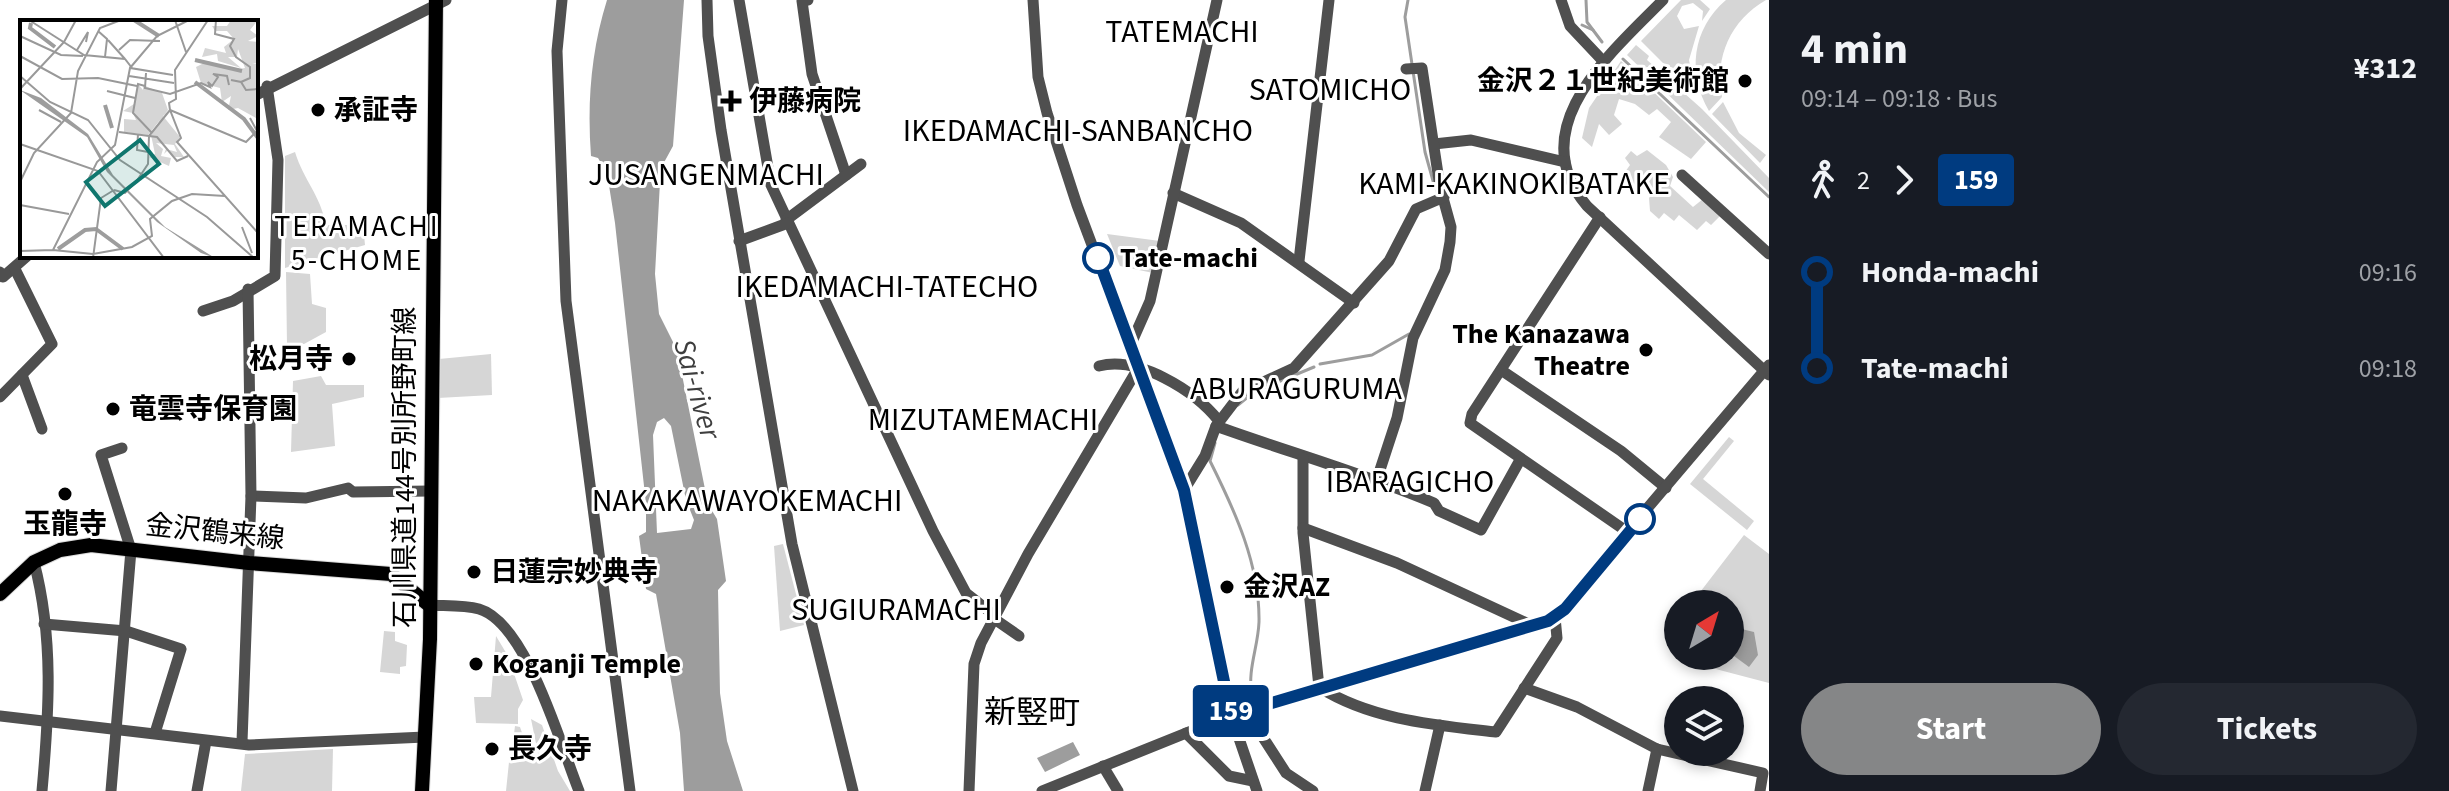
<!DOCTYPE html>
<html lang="en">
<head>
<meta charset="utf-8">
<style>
  body { margin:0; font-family:"Source Sans 3","Noto Sans JP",sans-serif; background:#242831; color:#f1f3f6; height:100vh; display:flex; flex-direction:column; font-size:30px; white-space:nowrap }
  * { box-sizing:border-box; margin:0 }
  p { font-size:26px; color:#9ea1a6 }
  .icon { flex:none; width:44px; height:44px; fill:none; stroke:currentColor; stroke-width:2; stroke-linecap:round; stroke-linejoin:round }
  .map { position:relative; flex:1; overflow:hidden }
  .details { display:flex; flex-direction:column; background:#171b24; width:680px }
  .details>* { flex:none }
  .badge { padding:0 16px; border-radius:6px; font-size:28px; line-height:52px }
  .needle { width:52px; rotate:38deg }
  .buttons { position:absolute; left:1664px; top:590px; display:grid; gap:16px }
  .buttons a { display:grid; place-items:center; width:80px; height:80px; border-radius:50%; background:#171b24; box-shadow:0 4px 12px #0003; font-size:40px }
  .map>.badge { position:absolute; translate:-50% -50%; box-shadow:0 0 0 4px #fff }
  .legs { display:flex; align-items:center; gap:12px; height:88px; padding:0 32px; font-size:26px }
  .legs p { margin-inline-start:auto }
  .summary { display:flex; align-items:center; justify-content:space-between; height:136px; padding:0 32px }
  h1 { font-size:44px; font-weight:700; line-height:60px }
  .action { display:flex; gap:16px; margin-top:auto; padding:16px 32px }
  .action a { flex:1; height:92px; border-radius:48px; background:#858687; color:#fff; font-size:32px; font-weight:700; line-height:92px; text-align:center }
  .action a+a { background:#242831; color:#f1f3f6 }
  ul { padding:0 32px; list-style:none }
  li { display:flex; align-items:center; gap:28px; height:96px; font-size:30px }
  li i { display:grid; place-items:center; width:12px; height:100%; margin:0 10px; background:currentColor }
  li i::after { content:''; width:20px; height:20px; margin:-10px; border:6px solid; border-radius:50%; background:#171b24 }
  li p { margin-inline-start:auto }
  li:first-child i { background:linear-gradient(#0000 50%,currentColor 0) }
  li:last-child i { background:linear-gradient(currentColor 50%,#0000 0) }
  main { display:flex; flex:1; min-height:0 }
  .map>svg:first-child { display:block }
</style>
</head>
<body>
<main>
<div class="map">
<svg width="1769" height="791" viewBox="0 0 1769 791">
  <rect width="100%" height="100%" fill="#fff"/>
  <g fill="#d6d6d6">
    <path d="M1681,0H1700L1710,9L1702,21L1703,11L1693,3L1682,6L1677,16L1684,29L1699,26L1689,60L1695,95L1641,41Z"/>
    <path d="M1726,0H1766C1731,20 1714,57 1722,97L1709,111C1687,73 1692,29 1726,0Z"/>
    <path d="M1636,45L1649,56L1647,60L1702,109L1769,178V192L1627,55Z"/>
    <path d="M1621,61L1706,142L1691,159L1659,137L1671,122L1657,109L1649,115L1635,104L1619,99L1614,115L1622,124L1609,135L1599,124L1592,147L1582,138L1589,108Z"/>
    <path d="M1723,102L1739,133L1766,155L1760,163L1712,114Z"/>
    <path d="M1647,150L1666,165L1673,177L1670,186L1693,207L1703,199L1721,215L1711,225L1706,221L1697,230L1679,215L1674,221L1664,213L1659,219L1650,211L1649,198L1655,190L1641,178L1634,184L1623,175L1630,165L1625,158L1631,151L1637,156Z"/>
    <path d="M295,152C304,181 320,194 326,225H363L365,245L285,268V156Z"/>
    <path d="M1107,234L1160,241L1153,273L1120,266Z"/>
    <path d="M286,272L310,274L312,304L326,308V332L304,344L287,346Z"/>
    <path d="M491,354L492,395L438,398L439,359Z"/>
    <path d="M321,376L326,385H364V397L332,404L335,446L291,452L293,381Z"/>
    <path d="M1729,437L1734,441L1703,479L1754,521L1747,530L1690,484Z"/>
    <path d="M1744,535L1769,554V683L1708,667V664L1690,656H1730V604H1699L1694,600Z"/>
    <path d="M783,544L804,625L780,631L774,546Z"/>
    <path d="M384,631L395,632V641L407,645L406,666L400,667V674L380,672Z"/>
    <path d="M496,636L508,656L523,700L518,709V724L476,723L474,697H491Z"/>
    <path d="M531,719L542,725L558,771L570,791H506L509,762L516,761L511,757L515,726L520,727L531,759L539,758Z"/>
    <path d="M333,749L332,791H241L245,754Z"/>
  </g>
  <g fill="#9d9d9d" fill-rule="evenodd">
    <path d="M607,0H684L673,146L661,168L660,182L655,274L659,314L677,350L708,504L717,519L726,581L718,590L720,693L727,741L743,791H684L680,733L656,594L646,589L639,536L646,532V504L615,223L607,173L598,158L591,156C587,103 591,51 607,0ZM664,418L671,426L686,500L694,520L691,529L657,533L653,435L657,422Z"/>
    <path d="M1733,627L1754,632L1758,655L1749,667L1730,653V629Z"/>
    <path d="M1073,742L1080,755L1045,772L1037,758Z"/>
  </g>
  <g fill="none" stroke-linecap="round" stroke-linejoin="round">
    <g stroke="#9d9d9d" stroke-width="3">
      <path d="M1408,0L1405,17L1425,152L1435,188"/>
      <path d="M1586,0L1587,22L1602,42"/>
      <path d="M1582,25L1593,30"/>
      <path d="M1623,59L1769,197"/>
      <path d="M1320,364L1372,355L1409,334"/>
      <path d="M1238,405L1254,392L1314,367"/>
      <path d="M1215,443L1210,461C1235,511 1260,565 1259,622C1258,648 1247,670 1252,696"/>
    </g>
    <g stroke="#dbdbdb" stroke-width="16">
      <g id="major">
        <path d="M0,594L34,562L60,550L91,545L249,563L391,574L429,605"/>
        <path d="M422,791L430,639L436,0"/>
      </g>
    </g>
    <g stroke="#4f4f4f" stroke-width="11">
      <path d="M562,0L557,51L566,301L630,791"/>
      <path d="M707,0L708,36L721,130L792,544L853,791"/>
      <path d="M739,0L771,185L933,531L966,593L994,615"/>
      <path d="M808,0L802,1L812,74L846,175"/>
      <path d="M1033,0L1038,77L1047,113L1077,205L1184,490L1231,715L1257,791"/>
      <path d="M1561,0L1570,26L1603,61"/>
      <path d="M1663,0C1611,53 1521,128 1587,206L1769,375"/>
      <path d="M256,95L446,0"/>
      <path d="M1434,144L1471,140L1565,162"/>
      <path d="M1682,175L1769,254"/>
      <path d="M1173,193L1241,223L1354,303"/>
      <path d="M1600,217L1472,414L1470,423L1629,533"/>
      <path d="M786,220L861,164"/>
      <path d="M739,241L788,223"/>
      <path d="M1299,261L1329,0"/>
      <path d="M0,272L3,277L27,256"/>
      <path d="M203,311L233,301L275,276L278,160L267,86"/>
      <path d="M1131,344L1150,301L1217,0"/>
      <path d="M1099,366C1139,356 1194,390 1219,421"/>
      <path d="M1501,370L1621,451L1666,488"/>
      <path d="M22,375L42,429"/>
      <path d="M0,397L52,344L15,269"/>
      <path d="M1216,426C1288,452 1363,473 1434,503L1439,511L1481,530L1520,460"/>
      <path d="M1303,458V533L1319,687C1371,720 1435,725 1496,732L1557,638L1555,617"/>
      <path d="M1377,479L1397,418L1413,338L1445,270L1450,242L1451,227L1440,187L1422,68L1406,69"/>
      <path d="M1184,490L1205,456L1216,426L1242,392L1294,368L1389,261L1416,209L1444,197"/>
      <path d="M251,496L306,498L348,488L353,492L430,491"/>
      <path d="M1303,528L1397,563L1533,626"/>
      <path d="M34,562C54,638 49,713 42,791"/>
      <path d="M429,605C445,606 464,605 479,609C527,623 561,747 579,791"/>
      <path d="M993,618L1019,636"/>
      <path d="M44,624L126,631L181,649L155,733"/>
      <path d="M1524,688L1577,707L1657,749L1763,773L1760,791"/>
      <path d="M1246,711L1286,773L1313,791"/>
      <path d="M0,716L249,745L425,737"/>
      <path d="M1186,733L1229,776L1253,781"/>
      <path d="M242,742L251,496L248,289"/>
      <path d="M1103,766L1118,791"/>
      <path d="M111,791L131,550L101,455L122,448"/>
      <path d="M197,791L206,741"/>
      <path d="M969,791L974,664L981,643L1028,554L1140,365"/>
      <path d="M1042,791L1231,715L1555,617L1769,365"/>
      <path d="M1425,791L1440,725"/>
      <path d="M1648,791L1657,749"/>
    </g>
    <use href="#major" stroke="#000" stroke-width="14"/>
  </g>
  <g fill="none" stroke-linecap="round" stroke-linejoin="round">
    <g stroke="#fff" stroke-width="18">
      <path id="line-1" d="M1098,258L1184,490L1231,715L1548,621L1565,609L1640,519"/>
    </g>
    <use href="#line-1" stroke="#003b80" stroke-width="12"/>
  </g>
  <g fill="#000" stroke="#fff" stroke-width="3">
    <circle cx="1745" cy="81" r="8"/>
    <path d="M727 89h8v8h8v8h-8v8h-8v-8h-8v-8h8z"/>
    <circle cx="318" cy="110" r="8"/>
    <circle cx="1646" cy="350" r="8"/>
    <circle cx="349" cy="359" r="8"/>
    <circle cx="113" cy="409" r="8"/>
    <circle cx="65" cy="494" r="8"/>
    <circle cx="474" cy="572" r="8"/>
    <circle cx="1227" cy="587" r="8"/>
    <circle cx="476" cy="664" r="8"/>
    <circle cx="492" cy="749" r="8"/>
  </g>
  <g fill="#fff" stroke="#003b80" stroke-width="4">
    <circle cx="1098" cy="258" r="14"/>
    <circle cx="1640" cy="519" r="14"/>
  </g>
  <g text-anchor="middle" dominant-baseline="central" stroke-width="6" stroke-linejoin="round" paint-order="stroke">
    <g font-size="28" font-weight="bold" fill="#000" stroke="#fff" text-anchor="start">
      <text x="1729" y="81" text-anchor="end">金沢２１世紀美術館</text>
      <text x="749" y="101">伊藤病院</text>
      <text x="334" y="110">承証寺</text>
      <text x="1630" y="334" text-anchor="end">The Kanazawa<tspan x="1630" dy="32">Theatre</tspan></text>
      <text x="333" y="359" text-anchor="end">松月寺</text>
      <text x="129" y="409">竜雲寺保育園</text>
      <text x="65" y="524" text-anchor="middle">玉龍寺</text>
      <text x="490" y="572">日蓮宗妙典寺</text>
      <text x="1243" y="587">金沢AZ</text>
      <text x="492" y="664">Koganji Temple</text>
      <text x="508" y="749">長久寺</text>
    </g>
    <g font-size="28" font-weight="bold" fill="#000" stroke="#fff" text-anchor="start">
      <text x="1120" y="258">Tate-machi</text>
    </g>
    <g font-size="28" fill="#000" stroke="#fff">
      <text transform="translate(405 467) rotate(-90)">石川県道144号別所野町線</text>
      <text transform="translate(215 532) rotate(6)">金沢鶴来線</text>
    </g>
    <g font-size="30" letter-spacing="2" fill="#000" stroke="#fff">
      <text x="357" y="226">TERAMACHI<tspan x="357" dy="34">5-CHOME</tspan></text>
    </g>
    <g font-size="30" font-style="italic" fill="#3e3e3e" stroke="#fff">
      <text transform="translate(697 389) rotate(74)">Sai-river</text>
    </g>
    <g font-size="32" fill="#000" stroke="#fff">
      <text x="1182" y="32">TATEMACHI</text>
      <text x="1330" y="90">SATOMICHO</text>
      <text x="1078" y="131">IKEDAMACHI-SANBANCHO</text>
      <text x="706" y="175">JUSANGENMACHI</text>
      <text x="1514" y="184">KAMI-KAKINOKIBATAKE</text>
      <text x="887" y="287">IKEDAMACHI-TATECHO</text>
      <text x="1296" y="389">ABURAGURUMA</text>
      <text x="983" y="420">MIZUTAMEMACHI</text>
      <text x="1410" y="482">IBARAGICHO</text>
      <text x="747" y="501">NAKAKAWAYOKEMACHI</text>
      <text x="896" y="610">SUGIURAMACHI</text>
      <text x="1032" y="713">新竪町</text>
    </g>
  </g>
  <g transform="translate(20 20)">
    <rect width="238" height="238" fill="#fff"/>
    <path d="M211,0H238L230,10L238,16L228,21L238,22V43H232L238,44L236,98L218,88L208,90L211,76L202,82L200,68L181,63L176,47L188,41L213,50L225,48L218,29L217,37H208L221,48L198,41L197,34L182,37L185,28L206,33L204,27L214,19L207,11H195L192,6H207ZM118,64L123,70V65L142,73L148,90L128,115L104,112V99L116,100L113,93L103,91L114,84ZM149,91L143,96L160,117L155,124L164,137H155L148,130L144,134L146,129L157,132L154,125L136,123L143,129L141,136L151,138L149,146L129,137L135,134L131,115L143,95Z" fill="#d6d6d6"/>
    <path d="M0,70L21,78L68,114L93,155L145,207L195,238L181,233L137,202L87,152L67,117Z" fill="#9d9d9d"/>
    <path fill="none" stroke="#9d9d9d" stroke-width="4" d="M114,0L139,16M11,3L10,8L35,27M175,40L222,51M175,62L224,99L238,118M85,85L92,108M38,229L65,210L76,209L103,229"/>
    <path fill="none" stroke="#999" stroke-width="2" d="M9,0L64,35L105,39L112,48M155,0L166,32M188,0L155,50L156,79L149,83L150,90L226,122L237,111L230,98M196,0L195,14L214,19L210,26L216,37L230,47V58L221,62M78,11L87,19L85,37M0,16L41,35L63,36M88,20L105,39M44,22L56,0M57,30L68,12L66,22M99,30L110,20L140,21M0,36L42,59L78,58L117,66M110,48L137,16L169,0M126,53L125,68L150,74L181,63L190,67L188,62L192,66L198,57L193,54L207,56L209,65M0,56L30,82L68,100L100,140L187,197L234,238M109,56L154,63M211,60L221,62L226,70L238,69M125,66L118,64L113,93L132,113M0,69L44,22M87,71L115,78M19,90L41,102M99,112L129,116M118,114L117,130L128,132M129,116L137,117L157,141L168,136M129,116L150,90L161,118L157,122L238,213M0,124L78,151L144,238M0,162L14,133L51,93L58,51L80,8L101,0M94,170L105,173L116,162L128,144L129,116M0,185L49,194M222,207L232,233M33,230L73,234L112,227L132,216L130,199L152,181L172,174L205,176M0,231L33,230L77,142L95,125L110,48L153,55M73,238L81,178L94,170"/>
    <path fill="#0f766e" fill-opacity="0.15" stroke="#0f766e" stroke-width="4" d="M120,120L139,144L85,186L66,162Z"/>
    <rect width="238" height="238" fill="none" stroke="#000" stroke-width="4"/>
  </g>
</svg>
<div class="buttons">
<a><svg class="needle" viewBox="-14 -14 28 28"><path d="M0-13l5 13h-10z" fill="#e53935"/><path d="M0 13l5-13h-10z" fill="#9ea1a6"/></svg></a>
<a><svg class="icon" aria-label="layers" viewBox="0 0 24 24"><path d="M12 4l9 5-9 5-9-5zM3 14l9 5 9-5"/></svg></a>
</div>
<b class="badge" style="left:1231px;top:711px;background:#003b80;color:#fff">159</b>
</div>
<section class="details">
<div class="summary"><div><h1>4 min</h1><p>09:14 – 09:18 · Bus</p></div><b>¥312</b></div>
<div class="legs"><svg class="icon" aria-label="walk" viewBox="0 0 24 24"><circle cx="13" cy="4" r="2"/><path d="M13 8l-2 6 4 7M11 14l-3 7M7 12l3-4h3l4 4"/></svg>2<svg class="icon" aria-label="forward" viewBox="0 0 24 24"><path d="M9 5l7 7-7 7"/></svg><b class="badge" style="background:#003b80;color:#fff">159</b></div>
<ul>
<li><i style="color:#003b80"></i><b>Honda-machi</b><p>09:16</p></li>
<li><i style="color:#003b80"></i><b>Tate-machi</b><p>09:18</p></li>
</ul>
<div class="action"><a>Start</a><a>Tickets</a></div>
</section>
</main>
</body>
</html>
